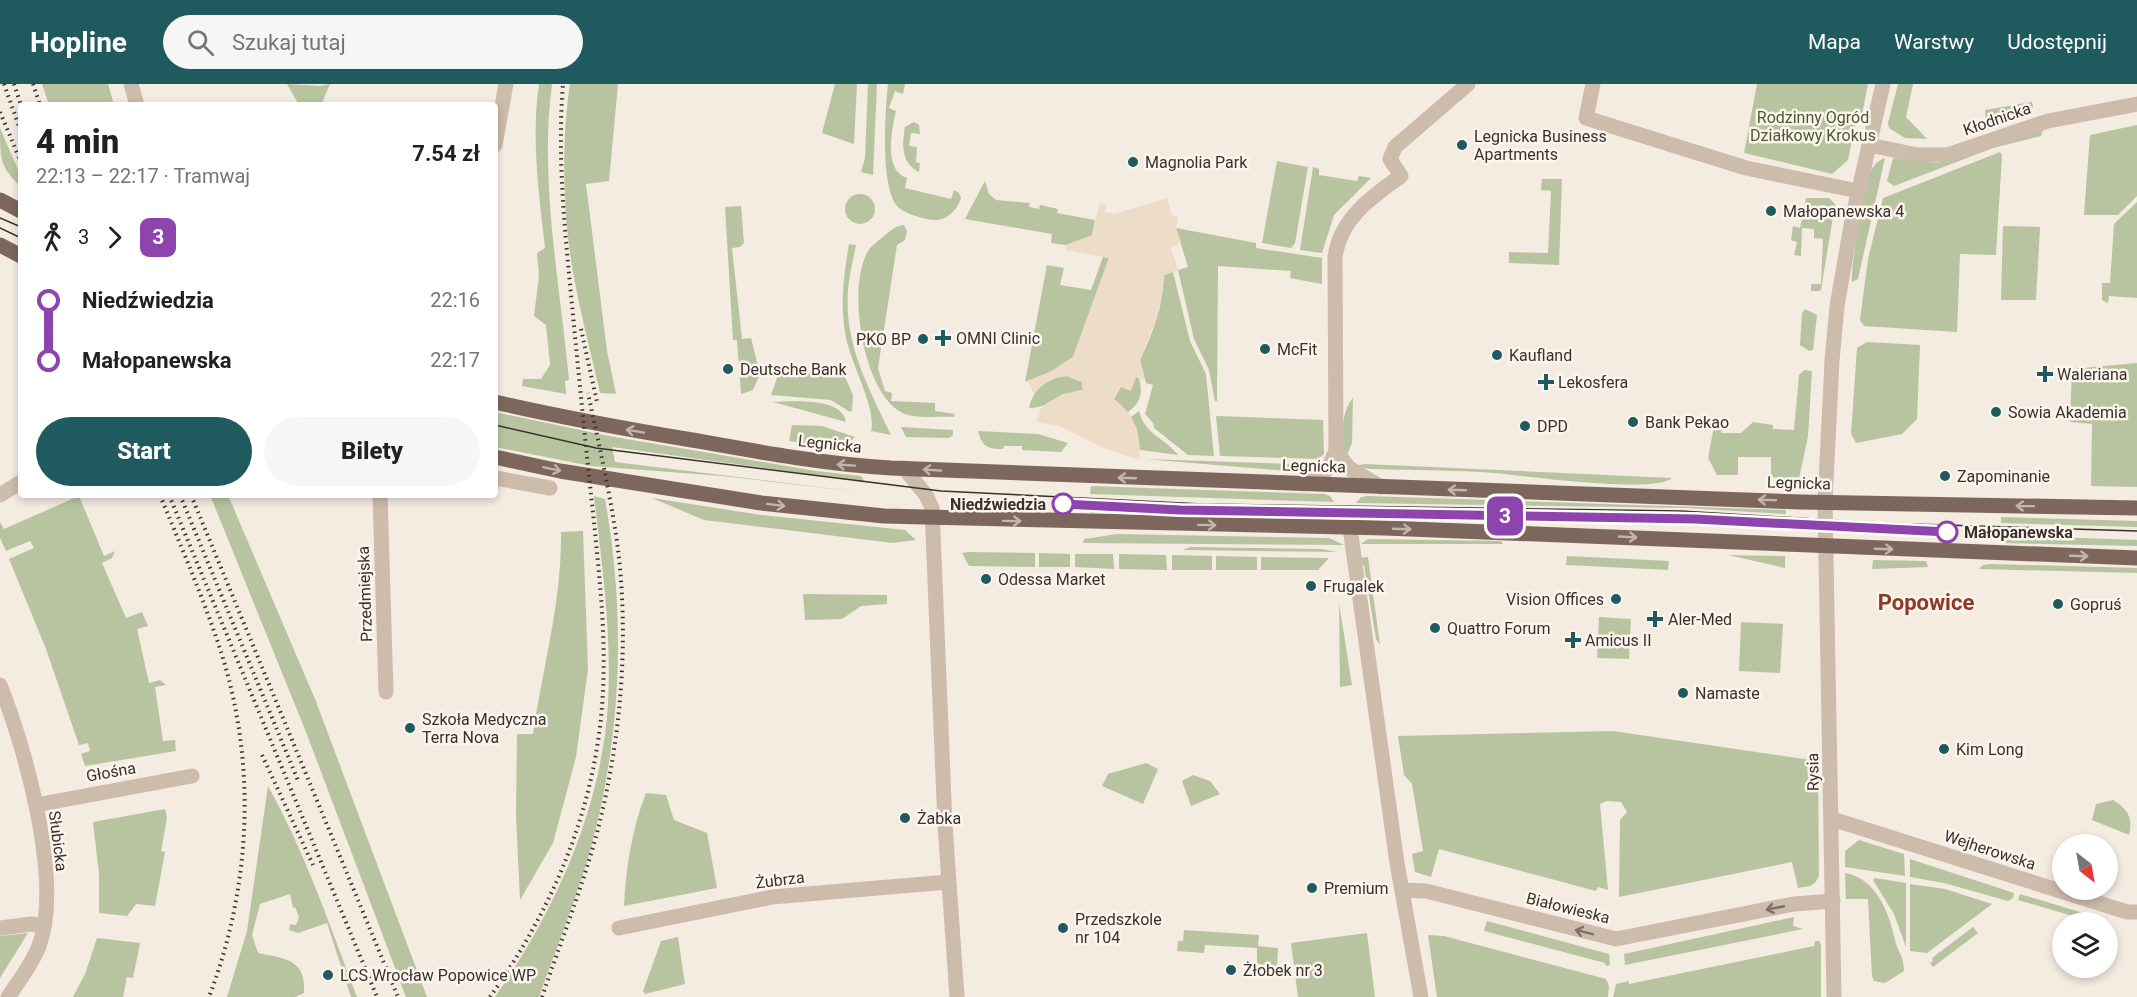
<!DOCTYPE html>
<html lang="pl">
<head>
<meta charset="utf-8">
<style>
  body { margin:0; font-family:Roboto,sans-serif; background:#f6f6f6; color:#202124; height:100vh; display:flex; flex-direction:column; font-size:22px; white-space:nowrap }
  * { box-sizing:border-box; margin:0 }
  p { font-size:20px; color:#757577 }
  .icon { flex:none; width:33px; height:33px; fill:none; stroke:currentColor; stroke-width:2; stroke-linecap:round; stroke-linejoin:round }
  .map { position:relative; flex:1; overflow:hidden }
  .sheet { position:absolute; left:18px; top:18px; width:480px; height:396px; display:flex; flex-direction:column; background:#fff; border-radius:6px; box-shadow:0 3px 9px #0003 }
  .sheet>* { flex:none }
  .badge { padding:0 12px; border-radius:9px; font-size:21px; line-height:39px }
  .needle { width:39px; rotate:149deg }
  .tools { position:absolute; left:2052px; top:750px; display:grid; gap:12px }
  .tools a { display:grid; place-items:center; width:66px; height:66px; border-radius:50%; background:#fff; box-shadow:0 3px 9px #0003; font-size:30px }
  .map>.badge { position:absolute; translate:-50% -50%; box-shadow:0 0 0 3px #fff }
  .legs { display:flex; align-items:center; gap:9px; height:66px; padding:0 18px; font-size:20px }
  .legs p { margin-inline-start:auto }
  .head { display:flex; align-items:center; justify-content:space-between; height:102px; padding:0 18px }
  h1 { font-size:33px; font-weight:800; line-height:45px }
  .primary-button { display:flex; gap:12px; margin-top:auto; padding:12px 18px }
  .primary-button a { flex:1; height:69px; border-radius:36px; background:#1f5a5e; color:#fff; font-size:24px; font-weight:800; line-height:69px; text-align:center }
  .primary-button a+a { background:#f6f6f6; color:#202124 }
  ul { padding:0 18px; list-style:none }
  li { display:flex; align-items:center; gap:21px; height:60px; font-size:22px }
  li i { display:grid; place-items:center; width:9px; height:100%; margin:0 8px; background:currentColor }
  li i::after { content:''; width:15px; height:15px; margin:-8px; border:4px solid; border-radius:50%; background:#fff }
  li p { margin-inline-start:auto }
  li:first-child i { background:linear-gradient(#0000 50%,currentColor 0) }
  li:last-child i { background:linear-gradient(currentColor 50%,#0000 0) }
  header { display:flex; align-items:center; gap:36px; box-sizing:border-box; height:84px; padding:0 30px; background:#1f5a5e; color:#fff }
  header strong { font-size:28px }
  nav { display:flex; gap:33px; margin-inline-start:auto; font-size:21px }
  .search { width:420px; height:54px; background:#f6f6f6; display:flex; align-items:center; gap:15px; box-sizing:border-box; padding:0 21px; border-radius:33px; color:#757577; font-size:22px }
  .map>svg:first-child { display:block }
</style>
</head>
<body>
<header>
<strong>Hopline</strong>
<div class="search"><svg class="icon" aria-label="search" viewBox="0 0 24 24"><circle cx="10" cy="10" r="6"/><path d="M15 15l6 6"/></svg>Szukaj tutaj</div>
<nav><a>Mapa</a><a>Warstwy</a><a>Udostępnij</a></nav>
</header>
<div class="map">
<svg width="2137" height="913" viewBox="0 0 2137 913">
  <rect width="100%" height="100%" fill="#f4ebe1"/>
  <g fill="#b8c4a0">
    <path d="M42,0H108L114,21H49Z"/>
    <path d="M287,0L320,2L330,0L321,21H299Z"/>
    <path d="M539,0H552C539,98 560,199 569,296L565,297L566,310L522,302L523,295H541L550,281L546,241L534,232L539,192L537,169L545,164C539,110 531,54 539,0Z"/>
    <path d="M570,0H618L609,97L586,100L607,267L616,310L600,309C591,269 580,228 573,188C563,131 561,57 570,0Z"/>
    <path d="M835,0H857L854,60L822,49Z"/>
    <path d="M868,0H877L873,91L861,88L865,74Z"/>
    <path d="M888,0H905L903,10L895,7L889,24L896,27C892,45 883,87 907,94L905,104L951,115L954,106L959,109L961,114C957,126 947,137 933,136C924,135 905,130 898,123C880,104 885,28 888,0Z"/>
    <path d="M1757,0H1868L1861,36H1856L1848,76L1832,90L1744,69Z"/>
    <path d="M1898,0H1913L1906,33L1927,55L1905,54L1889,44L1888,39Z"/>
    <path d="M2032,18L2033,23L2030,26L1986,38L1985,26Z"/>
    <path d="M914,38L919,41L920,50L911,49L909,62L917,63L916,78L920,79L919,88C901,79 902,61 905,43Z"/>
    <path d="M2137,41V112L2118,131H2084L2090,51Z"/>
    <path d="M0,44L21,93V103C0,83 0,76 0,44Z"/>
    <path d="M2043,46L2041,52L1993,64L1894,102L1887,97L1893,74L1937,79L1952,76Z"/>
    <path d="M2000,68L2002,71L1996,171L1960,170L1957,248L1864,242L1860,236L1868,175L1883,114Z"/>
    <path d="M1885,74L1858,195L1852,198C1850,185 1864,99 1871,86C1875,80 1879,76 1885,74Z"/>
    <path d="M1277,77L1308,83L1295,159L1291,164L1262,159Z"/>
    <path d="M1313,83L1319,85V91L1357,97L1359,92L1371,94L1334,131L1322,169L1300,166Z"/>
    <path d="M1542,95H1562L1559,181L1509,179V168L1548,169L1551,107L1541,106Z"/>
    <path d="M985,97L989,110L996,116L1030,119L1029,123L1039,125L1040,121L1058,125L1057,129L1095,136L1092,152L1066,161L1051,159L1052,150L965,135Z"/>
    <circle cx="860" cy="125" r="15"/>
    <path d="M1806,114H1829L1835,120L1821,206L1819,207H1811V200H1821L1823,155L1814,154V145L1802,144L1801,172L1794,171L1797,158L1791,156L1793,142L1800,144Z"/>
    <path d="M2137,118V214L2109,212L2108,219L2102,216V199H2110L2114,140Z"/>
    <path d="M741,122L744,159L740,163L732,164L742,255L751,254L760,290L753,306L741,310L737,256H733L725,123Z"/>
    <path d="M904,141L907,147L905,156L897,161L878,284L885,307L892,309L891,317L935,319V327L955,330L954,333C939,332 912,336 899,327C863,304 848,209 866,171C870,162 877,158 884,152C891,146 895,142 904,141Z"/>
    <path d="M2003,142L2040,143L2036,216H2001Z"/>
    <path d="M1176,144L1256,159V164L1322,174V200L1290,194L1291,187L1218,182L1217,317H1215L1209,286L1194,255L1178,186L1188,183Z"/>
    <path d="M849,160L856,161C853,177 849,191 848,207C844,261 869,304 891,351L871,347C877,323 849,278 845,248C840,219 844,189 849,160Z"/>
    <path d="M1103,173L1109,174L1073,273L1052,287L1025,298L1047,181L1064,184L1060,201L1091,206Z"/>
    <path d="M1173,188L1190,257L1206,290L1214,372L1188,371L1154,344L1153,339L1145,330L1153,301L1146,299L1140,276C1153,250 1163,220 1164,191Z"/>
    <path d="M1805,225L1817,231L1813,266L1809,267L1800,261L1802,229Z"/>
    <path d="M1867,258L1920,261L1917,335L1902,350L1856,359L1851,350L1857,264Z"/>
    <path d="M2137,279V403L2091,402L2092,340L2070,338L2072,285Z"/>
    <path d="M842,286L853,311L852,326L850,328L831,316L771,311L778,291Z"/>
    <path d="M1804,286L1812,287L1808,352L1799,395L1771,393V373H1738V391H1717L1708,374L1715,337H1723L1721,349H1741L1753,338L1773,341V345L1794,346L1799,291Z"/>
    <path d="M1067,292L1082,298L1083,306C1062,308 1047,325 1029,324C1034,304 1047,294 1067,292Z"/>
    <path d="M1136,293L1139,294C1143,310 1141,318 1128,328L1114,315L1121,303Z"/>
    <path d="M1353,314L1352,359L1347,371L1343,367C1342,350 1341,328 1353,314Z"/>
    <path d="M773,318C792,317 843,313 846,338Z"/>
    <path d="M1139,327C1144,350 1166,355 1178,371L1140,366L1137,345L1131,333Z"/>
    <path d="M495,328L609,352L816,387L861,392L865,398L612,363L615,378L860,408L722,392L591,382L495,363Z"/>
    <path d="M1216,332L1323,336L1324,370L1318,375L1220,372Z"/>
    <path d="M792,341L822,342L855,353C837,371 812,360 789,357Z"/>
    <path d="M901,343L953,346V351L949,354L906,353Z"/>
    <path d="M978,347L1038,350L1068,359L1061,368L1022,366V362H1004L1003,365C988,365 982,363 978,347Z"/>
    <path d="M1145,375L1325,381L1311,389Z"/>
    <path d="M1365,380L1672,394C1655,410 1524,392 1495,389C1453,386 1412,386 1370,385L1356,382Z"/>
    <path d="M1091,402L1324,410L1330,412L1334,418L1090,410Z"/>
    <path d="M210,411H228L315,615L427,913H406L306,648Z"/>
    <path d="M79,412L104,472L115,467L112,474L102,479L126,534L142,528L148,542L137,545L149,599L160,596L166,601L155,603L163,657L175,656L176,667L85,682L81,670L90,667L88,659L79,661L46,565L9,475L34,464L30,457L6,467L0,454V438L4,445Z"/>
    <path d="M594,412L605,415C626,532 622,651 590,767C576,816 556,865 539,913H495C555,827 601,726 608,620C612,550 602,481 594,412Z"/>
    <path d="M1368,412L1786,426V430L1687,424L1356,419L1361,413Z"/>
    <path d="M652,414L761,431L905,446L916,456L893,459L704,436Z"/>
    <path d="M1090,422L1163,427L1330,431L1325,433L1090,429Z"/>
    <path d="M1359,431L1700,437L1786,442V446L1649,439L1365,434Z"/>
    <path d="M2001,433L2137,437V443L2001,439Z"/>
    <path d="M583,447L588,585L576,673L553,759L520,816L516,731L517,650H533C543,583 562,516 561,448Z"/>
    <path d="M1117,450L1329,454L1344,461L1083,459L1084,455Z"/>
    <path d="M2000,451L2137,456V462L2000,459Z"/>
    <path d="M1368,455L1501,457L1503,460H1361Z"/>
    <path d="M1191,463L1322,465L1337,468L1182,466Z"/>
    <path d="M968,468L1035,469V483L969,482L962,469Z"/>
    <path d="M1039,469L1070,470V483H1039Z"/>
    <path d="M1075,470H1113L1114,485L1075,483Z"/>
    <path d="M1119,470L1166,471L1167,486L1119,485Z"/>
    <path d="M1172,471L1212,472V486H1172Z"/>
    <path d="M1728,471L1785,472V484Z"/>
    <path d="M1216,472L1257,473V486H1216Z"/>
    <path d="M1567,472L1669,477L1668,486L1566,481Z"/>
    <path d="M1261,473L1329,474L1318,486H1261Z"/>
    <path d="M1368,473L1380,561L1376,555L1364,482L1358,474Z"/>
    <path d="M1873,476L1926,477L1928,483L1872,485Z"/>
    <path d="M1991,480L2137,484V489L1979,485L1983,481Z"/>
    <path d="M803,510L887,511V520L861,522L842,535L805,536Z"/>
    <path d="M1339,519L1352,601L1340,603Z"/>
    <path d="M1599,533L1631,535L1629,575L1597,574Z"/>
    <path d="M1741,538L1783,540L1780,589L1739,587Z"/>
    <path d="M1613,647L1818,677L1819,792C1814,803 1810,802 1798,804L1792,778L1619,813L1620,736L1627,728L1621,718L1607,717L1600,720L1608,806L1598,803L1596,807L1439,765L1431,793L1415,788L1412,770L1423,767L1412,700L1404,691L1398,652Z"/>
    <path d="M1146,679L1158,685L1143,720L1102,702L1108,690Z"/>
    <path d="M1193,691L1210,697L1220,710L1191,722L1182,697Z"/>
    <path d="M268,702C305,768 330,842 357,913H351L327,839L298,849L289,846L290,840L296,841L299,833L295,823L293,824L290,810L260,820L252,851L258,869C286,875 306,875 304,909L295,913H227L247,847Z"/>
    <path d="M646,709L666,711L674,736L707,749L717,804L624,822C626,783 632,745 646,709Z"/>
    <path d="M2113,716C2128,725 2133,734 2129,751L2092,736L2096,720Z"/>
    <path d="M165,725L167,734L161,767L165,768L155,822L136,820L127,832L99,829V790L93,738Z"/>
    <path d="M1859,756L1904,770L1905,792L1845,783V767Z"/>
    <path d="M1910,775L2014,809L2013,814L2008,817L1944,799L1910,793Z"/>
    <path d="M1845,789C1876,794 1889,828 1895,856C1898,869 1904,872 1904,887L1885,899L1874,897L1872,892L1868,815H1846Z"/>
    <path d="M1875,794L1906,799V863L1894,830L1873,796Z"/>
    <path d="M1910,800L1945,805L1992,820L1927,869L1910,867Z"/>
    <path d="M2020,810L2103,835V838H2093L2018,816Z"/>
    <path d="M1794,833L1793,842L1803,845L1625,881L1624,870Z"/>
    <path d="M1487,837L1609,870L1610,881L1606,882L1605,879L1484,847Z"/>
    <path d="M1973,843L1978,849L1933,883L1930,879L1933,877L1932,874Z"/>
    <path d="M1184,846L1259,851L1258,862L1278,864L1277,882L1257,880V864L1205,861L1204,869L1177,867L1178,857H1183Z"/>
    <path d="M28,849L0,894V852Z"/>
    <path d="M1367,849L1375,913H1298L1291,859Z"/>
    <path d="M1428,851L1444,852L1606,895L1609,902L1608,913H1437Z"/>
    <path d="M678,853L685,900L645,910L643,907L661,857Z"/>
    <path d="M97,854L140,859L133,894L127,893L123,913H73L85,890Z"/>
    <path d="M1815,857H1819L1821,861V913H1613L1616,900L1629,897V900L1814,862Z"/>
  </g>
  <path fill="#ecdcc8" d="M1167,114L1172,132L1178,133L1176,144L1181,158L1171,164L1178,186L1164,191L1160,224L1140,276L1145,296L1136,293L1131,307L1121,303L1114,315L1128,328L1137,345L1140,376L1103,364L1060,342L1037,338L1041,324L1047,319L1063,310L1083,306L1082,298L1067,292L1059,293L1043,300L1034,310L1028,297L1052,287L1073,273L1109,174L1066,166V161L1092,151L1100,119L1106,120L1105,128L1114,130Z"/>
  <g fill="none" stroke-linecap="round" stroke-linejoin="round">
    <g stroke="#cdbbac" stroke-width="15">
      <path d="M131,0L137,21"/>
      <path d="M1593,0L1586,34L1746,84L1858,107"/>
      <path d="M495,61L506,0"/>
      <path d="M1869,61L1918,71H1947L2048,37L2137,20"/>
      <path d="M1336,367L1349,384L1381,403"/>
      <path d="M904,384L926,411L932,424L945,741L957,913"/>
      <path d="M495,394L550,404"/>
      <path d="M1304,400L1327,386L1336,367L1335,173C1340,135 1371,113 1401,92L1390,75L1395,63L1468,0"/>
      <path d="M0,411L21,398"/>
      <path d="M380,411L386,608"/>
      <path d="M1350,444L1397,779L1421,913"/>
      <path d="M0,601C25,663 63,798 39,862C32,880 19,897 8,913"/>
      <path d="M36,721L192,692"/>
      <path d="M1832,735L2127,828H2137"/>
      <path d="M1402,806L1426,807L1616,855L1794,820L1833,817"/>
      <path d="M0,844L31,840L44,842"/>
      <path d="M619,844L772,813L948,798"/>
      <path d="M1834,913L1825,418L1832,277L1837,222L1852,136L1883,0"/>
    </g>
    <g stroke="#7d675c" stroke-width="15">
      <path d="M0,116L21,127"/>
      <path d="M0,161L21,172"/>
      <path d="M495,318C560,333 626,345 692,356C759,368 824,380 891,384L1801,418L2137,424"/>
      <path d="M495,373L560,387L761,419L884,432L1385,444L2137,474"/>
    </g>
    <g stroke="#3b302b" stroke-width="1.5">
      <path d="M0,134L21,143"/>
      <path d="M0,144L21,154"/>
      <path d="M495,341L596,364L941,407L1202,420L1681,427L1881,439L2137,447"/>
    </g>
    <g stroke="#3b302b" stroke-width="4" stroke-dasharray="1.5 4.5" stroke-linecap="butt">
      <path d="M4,0L21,48"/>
      <path d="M14,0L21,21"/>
      <path d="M33,0L40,21"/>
      <path d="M0,28L21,78"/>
      <path d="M581,245L597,318"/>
      <path d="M160,411C181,463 204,515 221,568C257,681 251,803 209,913"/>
      <path d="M169,411L377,913"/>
      <path d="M180,411L299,699"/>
      <path d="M191,411L398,913"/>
      <path d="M262,671L313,781"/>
      <path d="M490,913C546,834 586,747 599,650C609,579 601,508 594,438C586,366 579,293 572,221C565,147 557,75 563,0"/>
      <path d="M542,913C561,857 583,802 598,745C621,654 629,558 618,465C611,413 599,361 588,309"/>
    </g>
  </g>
  <defs><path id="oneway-shaft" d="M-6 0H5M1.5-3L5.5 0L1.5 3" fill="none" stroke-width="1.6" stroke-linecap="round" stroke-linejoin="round" transform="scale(1.5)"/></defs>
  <g stroke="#c2b5ac">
    <use href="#oneway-shaft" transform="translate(635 347) rotate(-170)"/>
    <use href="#oneway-shaft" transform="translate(846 381) rotate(-176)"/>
    <use href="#oneway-shaft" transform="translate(552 385) rotate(12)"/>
    <use href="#oneway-shaft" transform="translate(932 386) rotate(-176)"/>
    <use href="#oneway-shaft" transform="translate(1127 394) rotate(-178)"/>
    <use href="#oneway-shaft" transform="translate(1457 406) rotate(-178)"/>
    <use href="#oneway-shaft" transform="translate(1767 416) rotate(-178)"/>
    <use href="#oneway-shaft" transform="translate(776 421) rotate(7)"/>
    <use href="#oneway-shaft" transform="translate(2025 422) rotate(-179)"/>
    <use href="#oneway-shaft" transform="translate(1012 437) rotate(1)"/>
    <use href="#oneway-shaft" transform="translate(1207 441) rotate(1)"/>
    <use href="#oneway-shaft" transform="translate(1402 445) rotate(2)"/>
    <use href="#oneway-shaft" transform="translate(1628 453) rotate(3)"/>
    <use href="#oneway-shaft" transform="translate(1884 465) rotate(2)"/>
    <use href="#oneway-shaft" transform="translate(2079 472) rotate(2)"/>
  </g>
  <g stroke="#7d6f65">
    <use href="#oneway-shaft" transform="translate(1775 824) rotate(169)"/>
    <use href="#oneway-shaft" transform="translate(1584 848) rotate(-166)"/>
  </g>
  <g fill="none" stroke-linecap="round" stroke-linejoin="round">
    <g stroke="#fff" stroke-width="14">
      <path id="line-1" d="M1063,420L1180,426L1695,435L1947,448"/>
    </g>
    <use href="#line-1" stroke="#8e44ad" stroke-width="9"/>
  </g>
  <g fill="#1f5a5e" stroke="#fbf5ee" stroke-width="2">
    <circle cx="1462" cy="61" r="6"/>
    <circle cx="1133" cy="78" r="6"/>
    <circle cx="1771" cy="127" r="6"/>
    <path d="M940 245h6v6h6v6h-6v6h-6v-6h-6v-6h6z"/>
    <circle cx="923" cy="255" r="6"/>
    <circle cx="1265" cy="265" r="6"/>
    <circle cx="1497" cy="271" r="6"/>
    <circle cx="728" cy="285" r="6"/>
    <path d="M2042 281h6v6h6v6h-6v6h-6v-6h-6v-6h6z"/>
    <path d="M1543 289h6v6h6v6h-6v6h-6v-6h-6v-6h6z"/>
    <circle cx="1996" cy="328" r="6"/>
    <circle cx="1633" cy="338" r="6"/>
    <circle cx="1525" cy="342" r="6"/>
    <circle cx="1945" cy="392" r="6"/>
    <circle cx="986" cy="495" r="6"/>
    <circle cx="1311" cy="502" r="6"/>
    <circle cx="1616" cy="515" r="6"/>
    <circle cx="2058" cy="520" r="6"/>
    <path d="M1652 526h6v6h6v6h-6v6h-6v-6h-6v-6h6z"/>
    <circle cx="1435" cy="544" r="6"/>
    <path d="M1570 547h6v6h6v6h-6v6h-6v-6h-6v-6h6z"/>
    <circle cx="1683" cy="609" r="6"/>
    <circle cx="410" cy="644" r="6"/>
    <circle cx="1944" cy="665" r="6"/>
    <circle cx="905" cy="734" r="6"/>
    <circle cx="1312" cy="804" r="6"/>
    <circle cx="1063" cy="844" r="6"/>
    <circle cx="1231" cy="886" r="6"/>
    <circle cx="328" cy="891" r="6"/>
  </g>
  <g fill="#fff" stroke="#8e44ad" stroke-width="3">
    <circle cx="1063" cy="420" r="10"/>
    <circle cx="1947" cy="448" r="10"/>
  </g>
  <g text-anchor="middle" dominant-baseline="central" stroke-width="5" stroke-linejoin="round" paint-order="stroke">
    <g font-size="16" fill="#4a5a2e" stroke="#fbf5ee">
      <text x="1813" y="33">Rodzinny Ogród<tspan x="1813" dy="18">Działkowy Krokus</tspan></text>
    </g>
    <g font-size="16" fill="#3b302b" stroke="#fbf5ee">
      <text transform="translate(1997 35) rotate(-19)">Kłodnicka</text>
      <text transform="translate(830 360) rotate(6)">Legnicka</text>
      <text transform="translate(1314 382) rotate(2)">Legnicka</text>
      <text transform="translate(1799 399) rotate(2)">Legnicka</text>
      <text transform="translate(365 510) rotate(-92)">Przedmiejska</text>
      <text transform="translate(111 688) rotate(-10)">Głośna</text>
      <text transform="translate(1813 688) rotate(-91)">Rysia</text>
      <text transform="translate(58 757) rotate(83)">Słubicka</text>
      <text transform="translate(1990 766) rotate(18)">Wejherowska</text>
      <text transform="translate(780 796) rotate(-7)">Żubrza</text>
      <text transform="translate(1568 824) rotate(14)">Białowieska</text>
    </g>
    <g font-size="16" fill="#3b302b" stroke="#fbf5ee" text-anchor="start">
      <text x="1474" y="52">Legnicka Business<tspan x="1474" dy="18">Apartments</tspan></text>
      <text x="1145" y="78">Magnolia Park</text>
      <text x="1783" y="127">Małopanewska 4</text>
      <text x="956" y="254">OMNI Clinic</text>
      <text x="911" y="255" text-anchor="end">PKO BP</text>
      <text x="1277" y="265">McFit</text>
      <text x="1509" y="271">Kaufland</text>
      <text x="740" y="285">Deutsche Bank</text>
      <text x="2057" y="290">Waleriana</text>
      <text x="1558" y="298">Lekosfera</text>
      <text x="2008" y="328">Sowia Akademia</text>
      <text x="1645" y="338">Bank Pekao</text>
      <text x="1537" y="342">DPD</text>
      <text x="1957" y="392">Zapominanie</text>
      <text x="998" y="495">Odessa Market</text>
      <text x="1323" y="502">Frugalek</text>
      <text x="1604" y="515" text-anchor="end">Vision Offices</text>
      <text x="2070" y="520">Gopruś</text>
      <text x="1668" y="535">Aler-Med</text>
      <text x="1447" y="544">Quattro Forum</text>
      <text x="1585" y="556">Amicus II</text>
      <text x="1695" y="609">Namaste</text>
      <text x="422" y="635">Szkoła Medyczna<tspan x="422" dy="18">Terra Nova</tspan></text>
      <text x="1956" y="665">Kim Long</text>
      <text x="917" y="734">Żabka</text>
      <text x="1324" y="804">Premium</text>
      <text x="1075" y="835">Przedszkole<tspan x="1075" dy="18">nr 104</tspan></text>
      <text x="1243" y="886">Żłobek nr 3</text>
      <text x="340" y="891">LCS Wrocław Popowice WP</text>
    </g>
    <g font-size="16" font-weight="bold" fill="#3b302b" stroke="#fbf5ee" text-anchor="end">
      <text x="1046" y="420">Niedźwiedzia</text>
      <text x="1964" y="448" text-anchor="start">Małopanewska</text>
    </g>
    <g font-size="22" font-weight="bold" fill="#8c3b22" stroke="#fbf5ee">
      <text x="1926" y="518">Popowice</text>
    </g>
  </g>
</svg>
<div class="tools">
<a><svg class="needle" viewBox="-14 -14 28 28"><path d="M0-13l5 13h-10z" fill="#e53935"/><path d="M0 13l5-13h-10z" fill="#757577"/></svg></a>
<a><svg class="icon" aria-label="layers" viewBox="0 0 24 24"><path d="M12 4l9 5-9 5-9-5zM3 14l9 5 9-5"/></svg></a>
</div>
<b class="badge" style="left:1505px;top:432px;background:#8e44ad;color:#fff">3</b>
<section class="sheet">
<div class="head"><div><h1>4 min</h1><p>22:13 – 22:17 · Tramwaj</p></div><b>7.54 zł</b></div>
<div class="legs"><svg class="icon" aria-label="walk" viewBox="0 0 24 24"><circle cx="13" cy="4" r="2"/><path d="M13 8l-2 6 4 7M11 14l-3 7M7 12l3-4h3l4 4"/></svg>3<svg class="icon" aria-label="forward" viewBox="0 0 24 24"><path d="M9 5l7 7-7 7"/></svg><b class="badge" style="background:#8e44ad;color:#fff">3</b></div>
<ul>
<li><i style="color:#8e44ad"></i><b>Niedźwiedzia</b><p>22:16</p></li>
<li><i style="color:#8e44ad"></i><b>Małopanewska</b><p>22:17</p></li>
</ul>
<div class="primary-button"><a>Start</a><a>Bilety</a></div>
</section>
</div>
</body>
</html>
